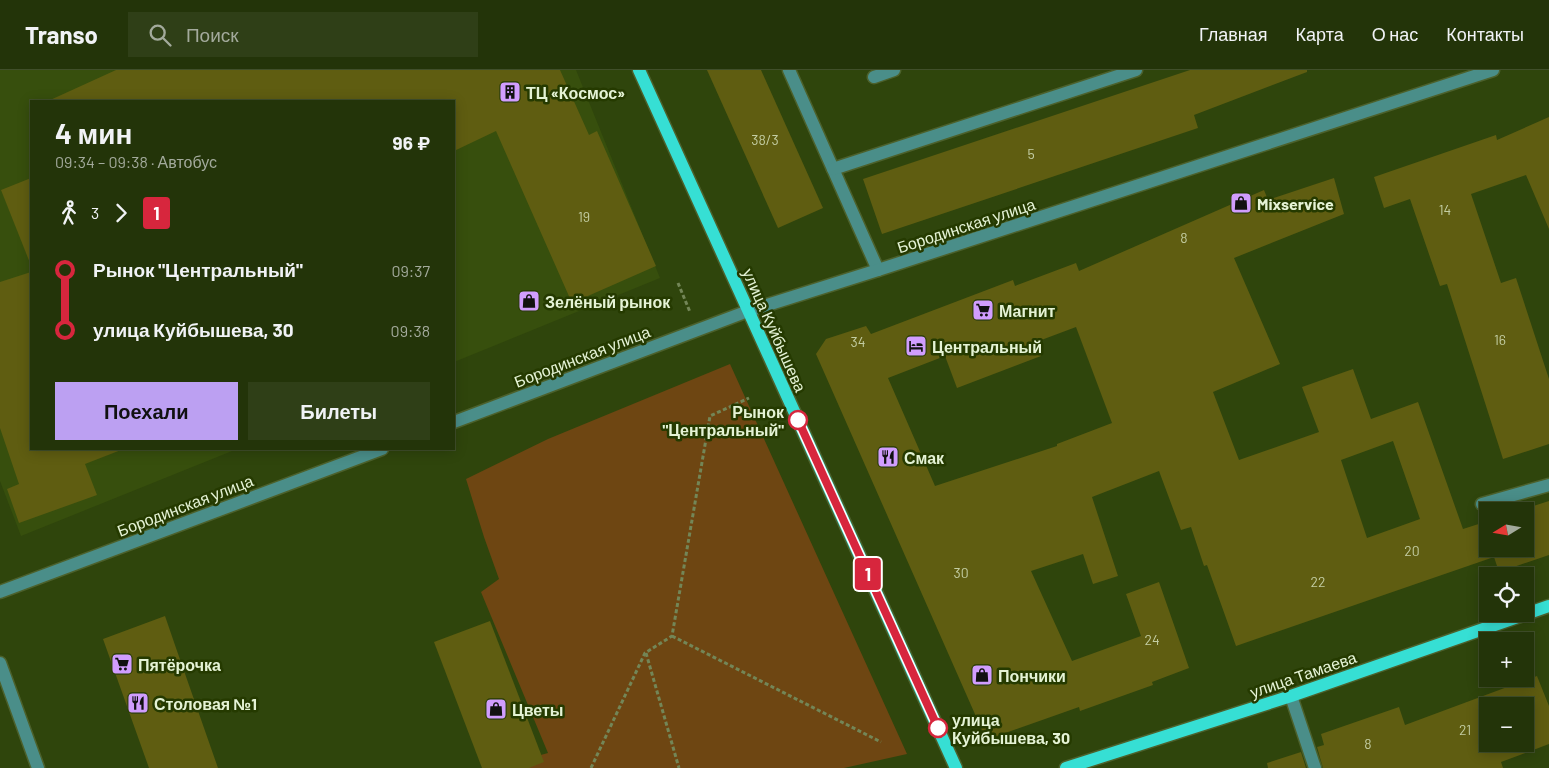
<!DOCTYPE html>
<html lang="ru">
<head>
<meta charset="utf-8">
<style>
  body { margin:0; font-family:Barlow,sans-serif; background:#2f3f17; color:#f1f3f6; height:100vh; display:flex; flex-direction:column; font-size:19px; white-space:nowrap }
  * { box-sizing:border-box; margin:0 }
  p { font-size:16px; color:#a3aa9c }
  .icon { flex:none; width:28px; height:28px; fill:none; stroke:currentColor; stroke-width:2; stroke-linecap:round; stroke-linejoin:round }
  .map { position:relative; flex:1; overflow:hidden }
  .side { position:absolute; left:30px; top:30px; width:425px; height:350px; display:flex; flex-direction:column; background:#233409; border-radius:0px; box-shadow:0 2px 12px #0003,0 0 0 1px #404f2a }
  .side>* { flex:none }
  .badge { padding:0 10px; border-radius:4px; font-size:18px; line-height:32px }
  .needle { width:32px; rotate:259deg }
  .fabs { position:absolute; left:1479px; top:432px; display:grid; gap:10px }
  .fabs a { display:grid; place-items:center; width:55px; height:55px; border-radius:0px; background:#233409; box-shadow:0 2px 12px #0003,0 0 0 1px #404f2a; font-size:25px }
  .map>.badge { position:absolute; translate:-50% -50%; box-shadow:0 0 0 2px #fff }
  .legs { display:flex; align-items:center; gap:8px; height:55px; padding:0 25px; font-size:16px }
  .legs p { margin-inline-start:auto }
  .head { display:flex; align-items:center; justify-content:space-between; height:85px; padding:0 25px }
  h1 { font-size:28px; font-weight:700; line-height:38px }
  .primary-button { display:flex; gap:10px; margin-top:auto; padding:10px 25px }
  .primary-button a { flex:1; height:58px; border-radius:0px; background:#bca0f2; color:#111; font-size:20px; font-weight:700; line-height:58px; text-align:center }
  .primary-button a+a { background:#2f3f17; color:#f1f3f6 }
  ul { padding:0 25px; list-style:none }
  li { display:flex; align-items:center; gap:18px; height:60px; font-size:19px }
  li i { display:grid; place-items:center; width:8px; height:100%; margin:0 6px; background:currentColor }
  li i::after { content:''; width:12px; height:12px; margin:-6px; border:4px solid; border-radius:50%; background:#233409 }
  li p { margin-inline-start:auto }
  li:first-child i { background:linear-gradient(#0000 50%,currentColor 0) }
  li:last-child i { background:linear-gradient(currentColor 50%,#0000 0) }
  header { display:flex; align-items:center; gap:30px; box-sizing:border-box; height:70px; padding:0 25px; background:#233409; border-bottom:1px solid #404f2a }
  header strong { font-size:24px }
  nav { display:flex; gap:28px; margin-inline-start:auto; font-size:18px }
  .search { width:350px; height:45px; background:#2f3f17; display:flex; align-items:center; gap:12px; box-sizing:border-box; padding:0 18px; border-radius:0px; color:#a3aa9c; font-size:19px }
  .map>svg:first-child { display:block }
</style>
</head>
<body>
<header>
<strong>Transo</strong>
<div class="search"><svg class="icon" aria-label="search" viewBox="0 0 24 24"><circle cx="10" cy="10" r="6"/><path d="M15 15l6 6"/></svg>Поиск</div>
<nav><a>Главная</a><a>Карта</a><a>О нас</a><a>Контакты</a></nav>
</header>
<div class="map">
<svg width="1549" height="698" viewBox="0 0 1549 698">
  <rect width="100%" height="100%" fill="#2f450c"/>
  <path fill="#374f0d" d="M0,0H576L660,208L454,292V31H31V379H237L21,466L0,411Z"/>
  <path fill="#6e4612" d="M730,294L907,684L844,698H493L548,683L481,522L499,509L484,467L466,409L548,369Z"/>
  <g fill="#5f5d11" fill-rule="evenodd">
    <path d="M116,0H560L589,65L597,61L656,196L572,233L496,61L454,81V31H48Z"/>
    <path d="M707,0H761L823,138L778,158Z"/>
    <path d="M1190,0H1307V2L1194,45L1198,58L882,164L863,109Z"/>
    <path d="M1549,47V159L1526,105L1471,124L1501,213L1516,208L1549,309V374L1503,389L1447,214L1440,216L1410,129L1384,138L1374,107L1496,65L1497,70Z"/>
    <path d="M31,108V193H30L1,120Z"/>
    <path d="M1334,108L1344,144L1234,188L1280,294L1213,322L1239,390L1319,362L1302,317L1353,299L1371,349L1418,332L1463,459L1488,451V479H1525V441H1518L1549,431V485L1499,502L1494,487L1236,576L1207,495L1204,496L1191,457L1181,460L1159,401L1092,427L1118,506L1093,514L1083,484L1031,501L1072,591L1141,566L1126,524L1159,512L1189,598L1152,612L1153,615L1080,641L1079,637L994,667L989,664L982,660L816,284L826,269L866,256L871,264L1013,210L1015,216L1076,193L1079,201L1264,120L1268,130ZM1076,257L1112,353L1057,374V376L935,416L888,308L945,286L957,318L1041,286L1036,272ZM1393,371L1420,449L1367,468L1341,390Z"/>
    <path d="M31,202V379H121V380L85,394L97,425L19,453L7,419L19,414L0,358V212Z"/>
    <path d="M165,546L176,578L218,698H149L103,569Z"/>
    <path d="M490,551L544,692L529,698H482L434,572Z"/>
    <path d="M1537,606L1549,636V674L1501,692L1503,698H1323L1317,677L1324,675L1321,664L1399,637L1405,655ZM1488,636H1525V674H1488Z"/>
    <path d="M1301,682L1306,698H1268L1267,693Z"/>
  </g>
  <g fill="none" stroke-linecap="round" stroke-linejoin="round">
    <g stroke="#4c612c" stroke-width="15">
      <g id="minor">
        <path d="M789,0L878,200"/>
        <path d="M874,7L894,0"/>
        <path d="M833,99L1136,0"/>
        <path d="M454,352L748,241L878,200L1493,0"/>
        <path d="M1482,434L1549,415"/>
        <path d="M0,522L382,379"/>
        <path d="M0,593L38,698"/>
        <path d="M1291,626L1315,698"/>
      </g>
    </g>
    <g stroke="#4c612c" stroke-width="15">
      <g id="major">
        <path d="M639,0L956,698"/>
        <path d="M1066,698L1291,626L1549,536"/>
      </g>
    </g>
    <g stroke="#738657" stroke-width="3" stroke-dasharray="4 2.5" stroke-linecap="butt">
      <path d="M678,213L690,242"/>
      <path d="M672,566L881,672"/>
      <path d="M646,583L679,698"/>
      <path d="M591,698L645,583L672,566L710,346L749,328"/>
    </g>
    <use href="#minor" stroke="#4a8e89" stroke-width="12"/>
    <use href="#major" stroke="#36dfd4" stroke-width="12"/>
  </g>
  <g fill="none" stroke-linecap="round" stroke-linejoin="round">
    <g stroke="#fff" stroke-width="11">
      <path id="line-1" d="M798,350L938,658"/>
    </g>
    <use href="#line-1" stroke="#d7263d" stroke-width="8"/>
  </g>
  <defs>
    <g id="building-square" transform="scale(1.125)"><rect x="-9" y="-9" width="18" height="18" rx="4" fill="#d19dfe" stroke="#253a00"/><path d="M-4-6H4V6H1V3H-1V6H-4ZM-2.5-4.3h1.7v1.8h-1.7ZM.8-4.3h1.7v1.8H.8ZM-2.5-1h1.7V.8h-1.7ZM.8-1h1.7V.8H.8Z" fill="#111"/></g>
    <g id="shop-square" transform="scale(1.125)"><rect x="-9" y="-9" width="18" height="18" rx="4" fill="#d19dfe" stroke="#253a00"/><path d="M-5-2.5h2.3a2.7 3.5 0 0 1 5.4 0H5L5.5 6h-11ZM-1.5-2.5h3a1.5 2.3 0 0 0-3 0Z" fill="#111"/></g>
    <g id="supermarket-square" transform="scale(1.125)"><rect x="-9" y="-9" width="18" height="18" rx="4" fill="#d19dfe" stroke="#253a00"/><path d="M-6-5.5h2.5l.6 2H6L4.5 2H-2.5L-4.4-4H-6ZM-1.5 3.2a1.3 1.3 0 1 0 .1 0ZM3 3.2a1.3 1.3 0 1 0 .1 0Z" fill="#111"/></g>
    <g id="hotel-square" transform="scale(1.125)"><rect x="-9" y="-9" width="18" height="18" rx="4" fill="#d19dfe" stroke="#253a00"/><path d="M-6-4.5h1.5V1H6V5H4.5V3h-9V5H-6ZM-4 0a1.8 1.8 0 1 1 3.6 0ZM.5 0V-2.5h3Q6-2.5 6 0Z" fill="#111"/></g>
    <g id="restaurant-square" transform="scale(1.125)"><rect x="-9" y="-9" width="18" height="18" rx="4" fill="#d19dfe" stroke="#253a00"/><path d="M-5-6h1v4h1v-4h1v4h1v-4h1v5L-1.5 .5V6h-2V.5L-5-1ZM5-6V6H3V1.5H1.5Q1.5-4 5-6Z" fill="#111"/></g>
  </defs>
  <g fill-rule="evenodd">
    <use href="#building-square" x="510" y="22"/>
    <use href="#shop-square" x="1241" y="133"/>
    <use href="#shop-square" x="529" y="231"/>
    <use href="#supermarket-square" x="983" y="240"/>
    <use href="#hotel-square" x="916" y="276"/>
    <use href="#restaurant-square" x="888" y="387"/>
    <use href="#supermarket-square" x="122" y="594"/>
    <use href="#shop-square" x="982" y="605"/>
    <use href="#restaurant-square" x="138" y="633"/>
    <use href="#shop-square" x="496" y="639"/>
  </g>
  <g fill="#fff" stroke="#d7263d" stroke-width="2.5">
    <circle cx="798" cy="350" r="9"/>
    <circle cx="938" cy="658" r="9"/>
  </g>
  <g text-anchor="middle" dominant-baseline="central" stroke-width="5" stroke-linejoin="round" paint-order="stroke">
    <g font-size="14" fill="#c4cea4">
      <text x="765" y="69">38/3</text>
      <text x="1031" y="83">5</text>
      <text x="1445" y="139">14</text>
      <text x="584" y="146">19</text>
      <text x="1184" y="167">8</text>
      <text x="1500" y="269">16</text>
      <text x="858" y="271">34</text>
      <text x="1412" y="480">20</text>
      <text x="961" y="502">30</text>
      <text x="1318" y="511">22</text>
      <text x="1152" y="569">24</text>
      <text x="1465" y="659">21</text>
      <text x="1368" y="673">8</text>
    </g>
    <g font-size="16" font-weight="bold" fill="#e5f3d5" stroke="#253a00" text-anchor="start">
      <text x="526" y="22">ТЦ «Космос»</text>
      <text x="1257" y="133">Mixservice</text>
      <text x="545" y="231">Зелёный рынок</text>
      <text x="999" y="240">Магнит</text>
      <text x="932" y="276">Центральный</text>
      <text x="904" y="387">Смак</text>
      <text x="138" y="594">Пятёрочка</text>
      <text x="998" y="605">Пончики</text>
      <text x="154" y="633">Столовая №1</text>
      <text x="512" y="639">Цветы</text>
    </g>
    <g font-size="16" fill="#e5f3d5" stroke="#253a00">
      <text transform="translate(966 155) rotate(-18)">Бородинская улица</text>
      <text transform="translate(775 260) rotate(66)">улица Куйбышева</text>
      <text transform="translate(582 286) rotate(-21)">Бородинская улица</text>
      <text transform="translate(185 435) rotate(-21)">Бородинская улица</text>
      <text transform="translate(1303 604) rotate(-19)">улица Тамаева</text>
    </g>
    <g font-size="16" font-weight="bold" fill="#e5f3d5" stroke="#253a00" text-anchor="end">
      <text x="784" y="341">Рынок<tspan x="784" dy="18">"Центральный"</tspan></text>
      <text x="952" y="649" text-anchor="start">улица<tspan x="952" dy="18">Куйбышева, 30</tspan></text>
    </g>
  </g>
</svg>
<div class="fabs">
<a><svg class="needle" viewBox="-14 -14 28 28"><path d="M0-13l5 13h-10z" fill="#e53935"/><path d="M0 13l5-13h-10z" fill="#a3aa9c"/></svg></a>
<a><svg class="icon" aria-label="locate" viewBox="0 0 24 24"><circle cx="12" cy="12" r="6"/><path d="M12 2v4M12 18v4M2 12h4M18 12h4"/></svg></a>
<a>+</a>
<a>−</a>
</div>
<b class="badge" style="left:868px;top:504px;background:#d7263d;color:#fff">1</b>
<section class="side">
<div class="head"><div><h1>4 мин</h1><p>09:34 – 09:38 · Автобус</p></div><b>96 ₽</b></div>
<div class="legs"><svg class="icon" aria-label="walk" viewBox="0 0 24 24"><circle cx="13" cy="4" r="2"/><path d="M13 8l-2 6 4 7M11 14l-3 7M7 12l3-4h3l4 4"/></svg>3<svg class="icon" aria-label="forward" viewBox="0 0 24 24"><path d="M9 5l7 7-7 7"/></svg><b class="badge" style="background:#d7263d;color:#fff">1</b></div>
<ul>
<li><i style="color:#d7263d"></i><b>Рынок &quot;Центральный&quot;</b><p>09:37</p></li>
<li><i style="color:#d7263d"></i><b>улица Куйбышева, 30</b><p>09:38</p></li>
</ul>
<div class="primary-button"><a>Поехали</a><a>Билеты</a></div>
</section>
</div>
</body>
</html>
